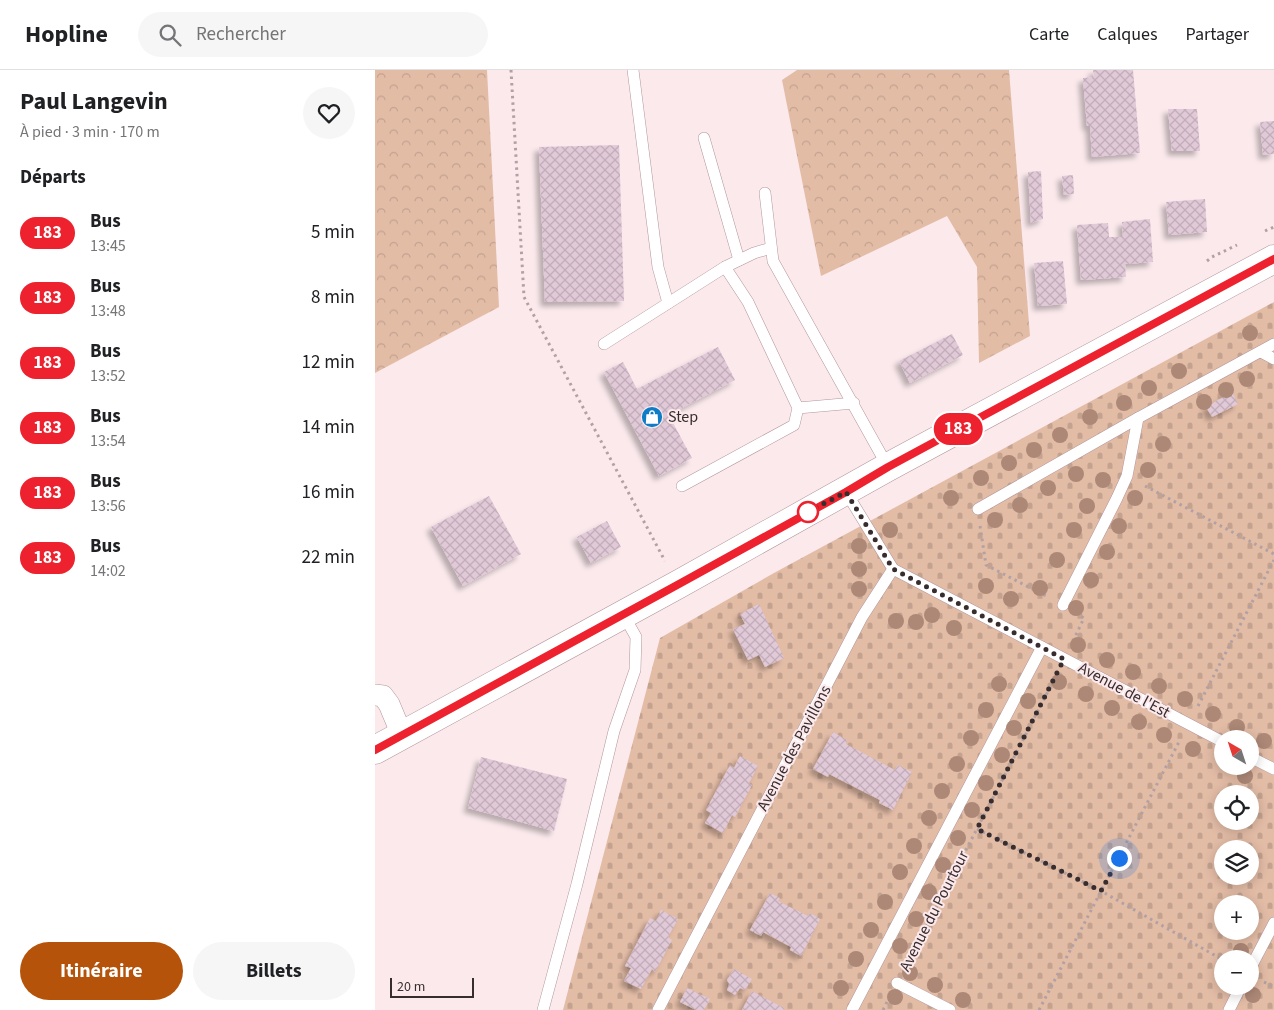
<!DOCTYPE html>
<html lang="fr">
<head>
<meta charset="utf-8">
<style>
  body { margin:0; font-family:"Source Sans 3",sans-serif; background:#f6f6f6; color:#202124; height:100vh; display:flex; flex-direction:column; font-size:19px; white-space:nowrap }
  * { box-sizing:border-box; margin:0 }
  p { font-size:16px; color:#757577 }
  .icon { flex:none; width:28px; height:28px; fill:none; stroke:currentColor; stroke-width:2; stroke-linecap:round; stroke-linejoin:round }
  .map { position:relative; flex:1; overflow:hidden }
  .sheet { display:flex; flex-direction:column; background:#fff; width:375px }
  .sheet>* { flex:none }
  .badge { padding:0 10px; border-radius:16px; font-size:18px; line-height:32px }
  .needle { width:32px; rotate:321deg }
  .controls { position:absolute; left:839px; top:660px; display:grid; gap:10px }
  .controls a { display:grid; place-items:center; width:45px; height:45px; border-radius:50%; background:#fff; box-shadow:0 2px 12px #0003; font-size:25px }
  .scale { position:absolute; left:15px; bottom:12px; width:84px; box-sizing:border-box; padding-left:5px; border:2px solid #372c2e; border-top:0; font-size:14px; line-height:18px; white-space:nowrap; color:#372c2e; -webkit-text-stroke:4px #fbe9ec; paint-order:stroke }
  .you { position:absolute; width:25px; height:25px; margin:-12px; border:4px solid #fff; border-radius:50%; background:#1a73e8; box-shadow:0 0 0 8px #1a73e833 }
  .map>.badge { position:absolute; translate:-50% -50%; box-shadow:0 0 0 2px #fff }
  h2 { padding:0 20px; font-size:19px; line-height:45px }
  .round { display:grid; place-items:center; flex:none; width:52px; height:52px; border-radius:26px; background:#f6f6f6 }
  .head { display:flex; align-items:center; justify-content:space-between; height:85px; padding:0 20px }
  h1 { font-size:24px; font-weight:700; line-height:38px }
  .action { display:flex; gap:10px; margin-top:auto; padding:10px 20px }
  .action a { flex:1; height:58px; border-radius:30px; background:#b45309; color:#fff; font-size:20px; font-weight:700; line-height:58px; text-align:center }
  .action a+a { background:#f6f6f6; color:#202124 }
  ul { padding:0; list-style:none }
  li { display:flex; align-items:center; gap:15px; height:65px; padding:0 20px }
  li div { flex:1 }
  li b { display:block; font-size:19px }
  li em { font-style:normal }
  li .badge { min-width:55px; font-weight:700; text-align:center }
  header { display:flex; align-items:center; gap:30px; box-sizing:border-box; height:70px; padding:0 25px; background:#fff; border-bottom:1px solid #e0e0e0 }
  header strong { font-size:24px }
  nav { display:flex; gap:28px; margin-inline-start:auto; font-size:18px }
  .search { width:350px; height:45px; background:#f6f6f6; display:flex; align-items:center; gap:12px; box-sizing:border-box; padding:0 18px; border-radius:28px; color:#757577; font-size:19px }
  main { display:flex; flex:1; min-height:0 }
  .map>svg:first-child { display:block }
</style>
</head>
<body>
<header>
<strong>Hopline</strong>
<div class="search"><svg class="icon" aria-label="search" viewBox="0 0 24 24"><circle cx="10" cy="10" r="6"/><path d="M15 15l6 6"/></svg>Rechercher</div>
<nav><a>Carte</a><a>Calques</a><a>Partager</a></nav>
</header>
<main>
<section class="sheet">
<div class="head"><div><h1>Paul Langevin</h1><p>À pied · 3 min · 170 m</p></div><a class="round"><svg class="icon" aria-label="heart" viewBox="0 0 24 24"><path d="M12 20l-8-8c-3-5 5-10 8-4 3-6 11-1 8 4z"/></svg></a></div>
<h2>Départs</h2>
<ul>
<li><span class="badge" style="background:#ed222e;color:#fff">183</span><div><b>Bus</b><p>13:45</p></div><em>5 min</em></li>
<li><span class="badge" style="background:#ed222e;color:#fff">183</span><div><b>Bus</b><p>13:48</p></div><em>8 min</em></li>
<li><span class="badge" style="background:#ed222e;color:#fff">183</span><div><b>Bus</b><p>13:52</p></div><em>12 min</em></li>
<li><span class="badge" style="background:#ed222e;color:#fff">183</span><div><b>Bus</b><p>13:54</p></div><em>14 min</em></li>
<li><span class="badge" style="background:#ed222e;color:#fff">183</span><div><b>Bus</b><p>13:56</p></div><em>16 min</em></li>
<li><span class="badge" style="background:#ed222e;color:#fff">183</span><div><b>Bus</b><p>14:02</p></div><em>22 min</em></li>
</ul>
<div class="action"><a>Itinéraire</a><a>Billets</a></div>
</section>
<div class="map">
<svg width="899" height="940" viewBox="0 0 899 940">
  <defs>
    <pattern id="forest-crowns" width="20" height="18" patternUnits="userSpaceOnUse" patternTransform="scale(1.25)"><rect width="20" height="18" fill="#e3bca6"/><path d="M2 6a3 3 0 1 1 6 0M12 15a3 3 0 1 1 6 0" fill="none" stroke="#c3a28f"/></pattern>
    <pattern id="cemetery-stones" width="16" height="16" patternUnits="userSpaceOnUse" patternTransform="scale(1.25)"><rect width="16" height="16" fill="#e3bca6"/><path d="M2 7V4a2 2 0 0 1 4 0v3zM10 15v-3a2 2 0 0 1 4 0v3z" fill="#c3a28f"/></pattern>
    <pattern id="building-cross-hatch" width="8" height="8" patternUnits="userSpaceOnUse" patternTransform="scale(1.25)"><rect width="8" height="8" fill="#e2c9d8"/><path d="M0 0l8 8M0 8l8-8" fill="none" stroke="#c2adba"/></pattern>
    <filter id="shadow"><feDropShadow dx="-4.5" dy="4.5" stdDeviation="2.5" flood-color="#0004"/></filter>
  </defs>
  <rect width="100%" height="100%" fill="#fbe9ec"/>
  <g fill="url(#forest-crowns)">
    <path d="M0,0H112L124,237L0,303Z"/>
    <path d="M422,0H634L655,266L604,293L602,197L572,146L446,206L407,10Z"/>
  </g>
  <path fill="url(#cemetery-stones)" fill-rule="evenodd" d="M899,232V940H188L285,568L399,503ZM848,669H875V696H848ZM848,724H875V751H848ZM848,779H875V806H848ZM848,834H875V861H848ZM848,889H875V916H848Z"/>
  <g fill="url(#building-cross-hatch)" filter="url(#shadow)">
    <path d="M718,0H758L765,83L717,87L715,56H712L708,8L719,7Z"/>
    <path d="M793,39H822L825,81H797Z"/>
    <path d="M899,51V84L888,85L885,52Z"/>
    <path d="M244,75L249,231L170,232L164,77Z"/>
    <path d="M666,101L668,149L656,153L653,102Z"/>
    <path d="M698,105L699,124L689,125L687,106Z"/>
    <path d="M830,129L832,162L794,165L791,132Z"/>
    <path d="M775,149L778,192L750,194L751,207L706,210L702,155L733,153L734,167H748L747,152Z"/>
    <path d="M688,191L692,234L663,236L659,193Z"/>
    <path d="M577,264L588,285L535,313L524,291Z"/>
    <path d="M343,277L360,310L303,340L298,353L317,388L284,406L229,302L248,292L262,319Z"/>
    <path d="M857,322L863,334L837,347L831,337Z"/>
    <path d="M114,426L146,484L88,516L56,457Z"/>
    <path d="M232,451L246,477L216,493L202,467Z"/>
    <path d="M384,534L409,588L390,597L384,585L373,590L358,559L370,554L365,544Z"/>
    <path d="M458,662L472,670L471,674L520,700L523,695L537,702L518,740L504,733L505,730L454,704L453,707L438,699Z"/>
    <path d="M365,686L383,696L374,713L377,715L360,747L357,745L348,763L330,753L336,743L331,740L355,695L359,698Z"/>
    <path d="M106,687L192,709L179,761L93,738Z"/>
    <path d="M395,823L405,828L403,831L433,846L435,843L445,849L426,886L415,880L416,877L388,862L386,866L375,860Z"/>
    <path d="M286,840L303,849L293,867L297,870L280,902L277,899L266,919L249,911L256,898L250,896L275,848L281,851Z"/>
    <path d="M359,899L377,909L370,920L365,918L360,925L352,920L354,914L352,910Z"/>
    <path d="M312,918L335,929L329,940H321L305,932Z"/>
    <path d="M377,921L409,938L408,940H367Z"/>
  </g>
  <g fill="none" stroke-linecap="round" stroke-linejoin="round">
    <g stroke="#b2969c" stroke-width="12">
      <g id="lane">
        <path d="M258,0L283,197L293,233"/>
        <path d="M329,68L364,190"/>
        <path d="M390,123L398,191L513,397"/>
        <path d="M229,274L350,197L379,183L396,178"/>
        <path d="M886,282L899,289"/>
        <path d="M423,338L479,333"/>
        <path d="M307,416L419,355L423,338L373,232L350,197"/>
        <path d="M603,439L763,348"/>
        <path d="M518,499L848,672"/>
        <path d="M688,535L742,428L752,406L763,348L899,274"/>
        <path d="M875,687L899,699"/>
        <path d="M875,899L899,853"/>
        <path d="M522,913L575,940"/>
        <path d="M168,940L202,814L239,661L260,600L261,567L248,544"/>
        <path d="M283,940L487,547L518,499L471,422"/>
        <path d="M477,940L667,577"/>
        <path d="M854,940L866,916"/>
      </g>
    </g>
    <g stroke="#b2969c" stroke-width="22">
      <path id="street" d="M0,625L8,626L14,634L27,665"/>
    </g>
    <g stroke="#b2969c" stroke-width="29">
      <path id="secondary" d="M0,680L304,514L513,397L899,189"/>
    </g>
    <g stroke="#b1a1a4" stroke-width="3" stroke-dasharray="2.5 4" stroke-linecap="butt">
      <path d="M136,0L149,227L290,491"/>
      <path d="M890,161L899,157"/>
      <path d="M832,191L837,187L862,175"/>
      <path d="M770,416L899,484"/>
      <path d="M605,456L611,495L671,526"/>
      <path d="M698,571L709,548L704,545"/>
      <path d="M823,636L899,490"/>
      <path d="M602,759L726,821L848,890"/>
      <path d="M531,896L681,606"/>
      <path d="M889,912L899,917"/>
      <path d="M508,940L513,930"/>
      <path d="M664,940L805,670"/>
    </g>
    <use href="#lane" stroke="#fff" stroke-width="11"/>
    <use href="#street" stroke="#fff" stroke-width="21"/>
    <use href="#secondary" stroke="#fff" stroke-width="28"/>
  </g>
  <g fill="#ad8877">
    <circle cx="875" cy="263" r="8"/>
    <circle cx="804" cy="301" r="8"/>
    <circle cx="872" cy="309" r="8"/>
    <circle cx="774" cy="318" r="8"/>
    <circle cx="851" cy="320" r="8"/>
    <circle cx="829" cy="332" r="8"/>
    <circle cx="749" cy="333" r="8"/>
    <circle cx="715" cy="347" r="8"/>
    <circle cx="685" cy="365" r="8"/>
    <circle cx="788" cy="374" r="8"/>
    <circle cx="659" cy="380" r="8"/>
    <circle cx="634" cy="393" r="8"/>
    <circle cx="773" cy="400" r="8"/>
    <circle cx="701" cy="404" r="8"/>
    <circle cx="606" cy="408" r="8"/>
    <circle cx="728" cy="410" r="8"/>
    <circle cx="673" cy="418" r="8"/>
    <circle cx="576" cy="428" r="8"/>
    <circle cx="760" cy="428" r="8"/>
    <circle cx="645" cy="435" r="8"/>
    <circle cx="712" cy="436" r="8"/>
    <circle cx="620" cy="450" r="8"/>
    <circle cx="744" cy="456" r="8"/>
    <circle cx="515" cy="460" r="8"/>
    <circle cx="699" cy="460" r="8"/>
    <circle cx="484" cy="476" r="8"/>
    <circle cx="732" cy="482" r="8"/>
    <circle cx="682" cy="490" r="8"/>
    <circle cx="484" cy="499" r="8"/>
    <circle cx="716" cy="510" r="8"/>
    <circle cx="611" cy="516" r="8"/>
    <circle cx="665" cy="518" r="8"/>
    <circle cx="484" cy="519" r="8"/>
    <circle cx="636" cy="529" r="8"/>
    <circle cx="701" cy="538" r="8"/>
    <circle cx="557" cy="545" r="8"/>
    <circle cx="521" cy="551" r="8"/>
    <circle cx="541" cy="552" r="8"/>
    <circle cx="579" cy="558" r="8"/>
    <circle cx="703" cy="575" r="8"/>
    <circle cx="732" cy="590" r="8"/>
    <circle cx="758" cy="602" r="8"/>
    <circle cx="684" cy="612" r="8"/>
    <circle cx="624" cy="614" r="8"/>
    <circle cx="784" cy="616" r="8"/>
    <circle cx="711" cy="624" r="8"/>
    <circle cx="810" cy="629" r="8"/>
    <circle cx="653" cy="631" r="8"/>
    <circle cx="737" cy="638" r="8"/>
    <circle cx="611" cy="640" r="8"/>
    <circle cx="838" cy="644" r="8"/>
    <circle cx="764" cy="652" r="8"/>
    <circle cx="862" cy="657" r="8"/>
    <circle cx="639" cy="658" r="8"/>
    <circle cx="789" cy="665" r="8"/>
    <circle cx="596" cy="668" r="8"/>
    <circle cx="889" cy="671" r="8"/>
    <circle cx="818" cy="679" r="8"/>
    <circle cx="627" cy="685" r="8"/>
    <circle cx="582" cy="694" r="8"/>
    <circle cx="870" cy="706" r="8"/>
    <circle cx="611" cy="713" r="8"/>
    <circle cx="567" cy="721" r="8"/>
    <circle cx="597" cy="740" r="8"/>
    <circle cx="554" cy="748" r="8"/>
    <circle cx="583" cy="768" r="8"/>
    <circle cx="539" cy="776" r="8"/>
    <circle cx="568" cy="795" r="8"/>
    <circle cx="525" cy="802" r="8"/>
    <circle cx="554" cy="822" r="8"/>
    <circle cx="510" cy="832" r="8"/>
    <circle cx="541" cy="849" r="8"/>
    <circle cx="496" cy="860" r="8"/>
    <circle cx="525" cy="876" r="8"/>
    <circle cx="866" cy="881" r="8"/>
    <circle cx="481" cy="889" r="8"/>
    <circle cx="535" cy="903" r="8"/>
    <circle cx="560" cy="915" r="8"/>
    <circle cx="466" cy="918" r="8"/>
    <circle cx="878" cy="925" r="8"/>
    <circle cx="520" cy="927" r="8"/>
    <circle cx="588" cy="930" r="8"/>
  </g>
  <g fill="none" stroke-linecap="round" stroke-linejoin="round">
    <g stroke="#fff" stroke-width="11">
      <path id="line" d="M0,680L304,514L471,422L513,397L899,189"/>
    </g>
    <use href="#line" stroke="#ed222e" stroke-width="8"/>
    <path stroke="#372c2e" stroke-width="5" stroke-dasharray="0 9" d="M433,442L471,422L518,499L689,589L602,759L726,821L744,788"/>
  </g>
  <defs>
    <g id="shop-disc" transform="scale(1.125)"><circle r="9.5" fill="#0e7cc6" stroke="#fbe9ec"/><path d="M-5-2.5h2.3a2.7 3.5 0 0 1 5.4 0H5L5.5 6h-11ZM-1.5-2.5h3a1.5 2.3 0 0 0-3 0Z" fill="#fff"/></g>
  </defs>
  <g fill-rule="evenodd">
    <use href="#shop-disc" x="277" y="347"/>
  </g>
  <circle fill="#fff" stroke="#ed222e" stroke-width="2.5" cx="433" cy="442" r="10"/>
  <g text-anchor="middle" dominant-baseline="central" stroke-width="4" stroke-linejoin="round" paint-order="stroke">
    <g font-size="16" fill="#372c2e" stroke="#fbe9ec" text-anchor="start">
      <text x="293" y="347">Step</text>
    </g>
    <g font-size="16" fill="#372c2e" stroke="#fbe9ec">
      <text transform="translate(749 620) rotate(28)">Avenue de l'Est</text>
      <text transform="translate(419 678) rotate(-62)">Avenue des Pavillons</text>
      <text transform="translate(559 841) rotate(-63)">Avenue du Pourtour</text>
    </g>
  </g>
</svg>
<div class="controls">
<a><svg class="needle" viewBox="-14 -14 28 28"><path d="M0-13l5 13h-10z" fill="#e53935"/><path d="M0 13l5-13h-10z" fill="#757577"/></svg></a>
<a><svg class="icon" aria-label="locate" viewBox="0 0 24 24"><circle cx="12" cy="12" r="6"/><path d="M12 2v4M12 18v4M2 12h4M18 12h4"/></svg></a>
<a><svg class="icon" aria-label="layers" viewBox="0 0 24 24"><path d="M12 4l9 5-9 5-9-5zM3 14l9 5 9-5"/></svg></a>
<a>+</a>
<a>−</a>
</div>
<div class="scale">20 m</div>
<div class="you" style="left:744px;top:788px"></div>
<b class="badge" style="left:583px;top:359px;background:#ed222e;color:#fff">183</b>
</div>
</main>
</body>
</html>
